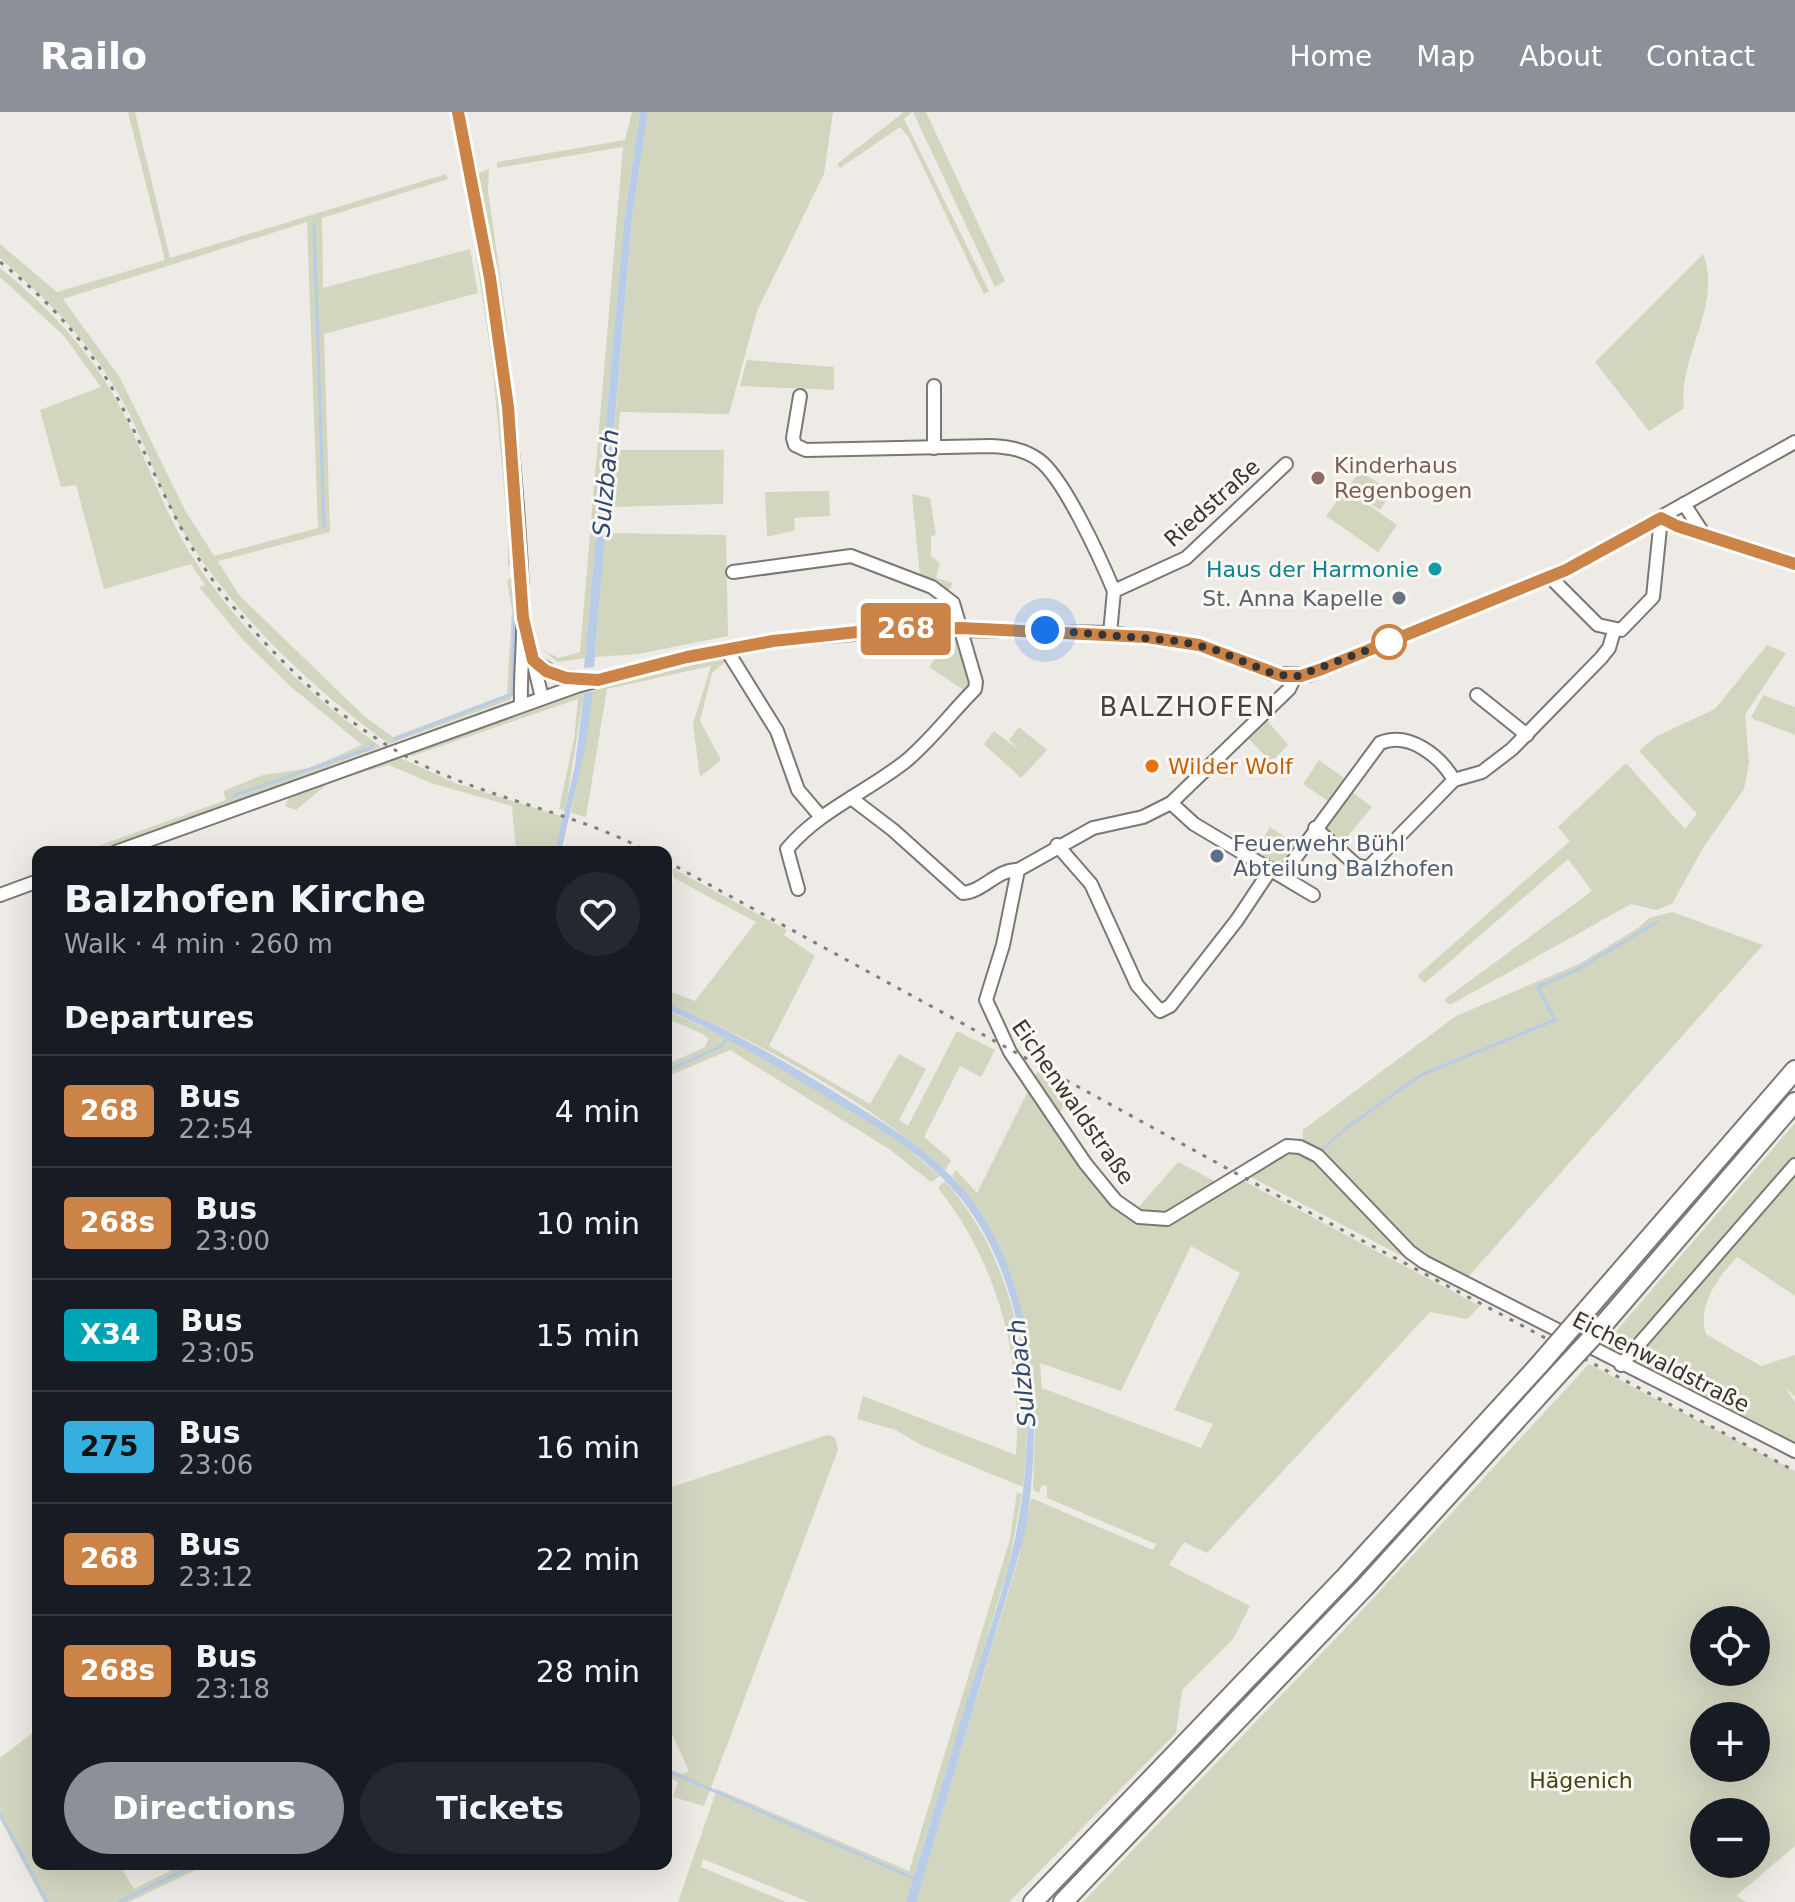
<!DOCTYPE html>
<html lang="en">
<head>
<meta charset="utf-8">
<style>
  body { margin:0; font-family:"DejaVu Sans",sans-serif; background:#242831; color:#f1f3f6; height:100vh; display:flex; flex-direction:column; font-size:30px; white-space:nowrap }
  * { box-sizing:border-box; margin:0 }
  p { font-size:26px; color:#9ea1a6 }
  .icon { flex:none; width:44px; height:44px; fill:none; stroke:currentColor; stroke-width:2; stroke-linecap:round; stroke-linejoin:round }
  .map { position:relative; flex:1; overflow:hidden }
  .side { position:absolute; left:32px; top:734px; width:640px; height:1024px; display:flex; flex-direction:column; background:#171b24; border-radius:16px; box-shadow:0 8px 32px #0002 }
  .side>* { flex:none }
  .badge { padding:0 16px; border-radius:6px; font-size:28px; line-height:52px }
  .tools { position:absolute; left:1690px; top:1494px; display:grid; gap:16px }
  .tools a { display:grid; place-items:center; width:80px; height:80px; border-radius:50%; background:#171b24; box-shadow:0 8px 32px #0002; font-size:40px }
  .you { position:absolute; width:40px; height:40px; margin:-20px; border:6px solid #fff; border-radius:50%; background:#1a73e8; box-shadow:0 0 0 12px #1a73e833 }
  .map>.badge { position:absolute; translate:-50% -50%; box-shadow:0 0 0 4px #fff }
  h2 { padding:0 32px; font-size:30px; line-height:72px }
  .round { display:grid; place-items:center; flex:none; width:84px; height:84px; border-radius:42px; background:#242831 }
  .headline { display:flex; align-items:center; justify-content:space-between; height:136px; padding:0 32px }
  h1 { font-size:38px; font-weight:700; line-height:60px }
  .button { display:flex; gap:16px; margin-top:auto; padding:16px 32px }
  .button a { flex:1; height:92px; border-radius:48px; background:#8c9099; color:#fff; font-size:32px; font-weight:700; line-height:92px; text-align:center }
  .button a+a { background:#242831; color:#f1f3f6 }
  ul { padding:0; list-style:none }
  li { display:flex; align-items:center; gap:24px; height:112px; padding:0 32px; border-top:2px solid #363941 }
  li div { flex:1 }
  li b { display:block; font-size:30px }
  li em { font-style:normal }
  li .badge { min-width:88px; font-weight:700; text-align:center }
  header { display:flex; align-items:center; gap:48px; box-sizing:border-box; height:112px; padding:0 40px; background:#8c9099; color:#fff }
  header strong { font-size:38px }
  nav { display:flex; gap:44px; margin-inline-start:auto; font-size:28px }
  .map>svg:first-child { display:block }
</style>
</head>
<body>
<header>
<strong>Railo</strong>
<nav><a>Home</a><a>Map</a><a>About</a><a>Contact</a></nav>
</header>
<div class="map">
<svg width="1795" height="1790" viewBox="0 0 1795 1790">
  <rect width="100%" height="100%" fill="#eeeae5"/>
  <g fill="#d3d6bf" fill-rule="evenodd">
    <path d="M128,0H135L170,146L446,62L448,67L322,106L323,176L470,137L478,181L324,222L330,420L218,449L214,444L318,416L307,110L63,187L120,266L186,400L240,484L364,604L393,625L507,582L512,497L507,469L512,465L517,469L518,478L517,578L510,588L389,632C312,576 237,506 186,424C163,387 150,343 130,303C95,234 56,196 0,146V132L57,180L165,148Z"/>
    <path d="M632,0H640L624,110L585,546L558,550L542,538L559,546L580,540L623,35L497,56V50L625,28Z"/>
    <path d="M648,0H833L824,62L757,199L729,302L620,300L617,338H724L723,392L608,395L632,106Z"/>
    <path d="M904,0H912L904,7L989,179L984,182L909,26L900,15L840,56L837,52Z"/>
    <path d="M913,0H926L1005,169L995,175Z"/>
    <path d="M489,57L488,79L506,205L525,408L526,456L494,158L477,62Z"/>
    <path d="M464,65L468,66C488,195 507,324 515,455L512,457L508,453V418L492,249Z"/>
    <path d="M1703,142C1723,193 1678,244 1684,296L1649,319L1595,250Z"/>
    <path d="M0,156C43,191 82,230 110,277C141,329 158,389 190,441C238,518 308,582 381,635L98,740H81L226,688L223,679L263,663L310,656L362,633L289,573L243,528L199,475L205,473L191,452L104,477L76,373L61,375L40,298L101,275L64,224L0,165Z"/>
    <path d="M747,248L834,255V278L740,274Z"/>
    <path d="M1360,359L1392,380L1380,398L1347,377Z"/>
    <path d="M1346,377L1397,413L1378,440L1326,404Z"/>
    <path d="M829,379L830,404L794,406L795,418L767,425L765,380Z"/>
    <path d="M912,382L930,386L936,423L931,424V444L940,451L936,466L953,471L949,478L920,465Z"/>
    <path d="M605,421L726,423L728,524L638,542L595,545Z"/>
    <path d="M955,520L972,576L967,580L929,555L937,544L906,521Z"/>
    <path d="M1767,533L1786,541L1745,603L1749,650L1744,677L1703,736L1672,792L1656,798L1631,792L1450,893L1444,888L1592,779L1568,747L1425,871L1417,864L1570,729L1558,715L1626,651L1685,717L1697,702L1639,639L1655,625L1715,597Z"/>
    <path d="M719,543L726,549L712,561L700,609L721,648L700,665L693,612L711,554L607,577L586,705L571,701L593,579L648,559Z"/>
    <path d="M577,581H584L565,699L559,697L574,627L578,587L412,644L403,639Z"/>
    <path d="M1763,583L1795,595V623L1751,606Z"/>
    <path d="M1265,606L1288,633L1271,650L1246,624Z"/>
    <path d="M1019,615L1047,638L1021,666L984,632L994,619L1020,639L1009,628Z"/>
    <path d="M394,643L455,671L564,705L555,740H516L512,694L431,671L389,653L331,669L296,698L285,694L290,683Z"/>
    <path d="M1319,648L1344,666L1328,689L1303,672Z"/>
    <path d="M1348,677L1372,695L1342,731L1324,716Z"/>
    <path d="M1270,715L1296,732L1280,753L1256,740Z"/>
    <path d="M672,756L787,818L784,823L815,844L769,934L870,992L899,942L926,957L899,1008L908,1014L957,919L995,938L981,965L960,954L924,1025L951,1048L945,1058C868,989 762,931 666,891V878L695,889L756,810L674,766Z"/>
    <path d="M1672,800L1763,833L1468,1165L1412,1139L1303,1032V1018L1456,904L1579,852L1638,816L1649,806Z"/>
    <path d="M666,898L738,931L894,1025L940,1064L931,1070L889,1037L730,938L666,965V953L705,935L708,927L703,922L666,906Z"/>
    <path d="M1038,959L1073,978L1059,1002L1034,965Z"/>
    <path d="M1030,975L1131,1106C1172,1123 1209,1090 1242,1068L1480,1194L1467,1207L1430,1200L1207,1441L1184,1430L1169,1453L1250,1494L1233,1527L1182,1578L1176,1621L1009,1790H809L703,1747L701,1755L786,1790H678L717,1677L909,1759L1010,1427L1017,1380L1022,1382L1008,1457L915,1760L924,1762L1019,1445L1031,1386L1153,1438L1156,1432L1047,1386V1374L1042,1373L1039,1381L1033,1378L1035,1309L1010,1165L981,1103L952,1064L956,1058L977,1081ZM1191,1134L1240,1161L1174,1298L1213,1312L1201,1336L1042,1276L1040,1251L1121,1279Z"/>
    <path d="M1795,1011V1047L1705,1149L1791,1063L1795,1067V1184L1737,1145C1718,1165 1697,1193 1706,1222L1761,1254L1795,1243V1285L1784,1274L1795,1290V1334L1600,1238Z"/>
    <path d="M1289,1039L1312,1043L1425,1156L1249,1064Z"/>
    <path d="M1178,1050L1218,1071C1193,1086 1167,1110 1138,1096Z"/>
    <path d="M945,1069C1018,1151 1036,1268 1023,1375L921,1333L896,1318L857,1307L863,1284L1016,1343C1023,1248 998,1151 938,1076Z"/>
    <path d="M1589,1252L1795,1359V1734L1736,1784L1747,1790H1083L1342,1520ZM1704,1508H1756V1560H1704ZM1756,1604V1656H1704V1604ZM1756,1700V1752H1704V1700Z"/>
    <path d="M827,1323L835,1325L838,1338L704,1694L673,1685L678,1670L666,1664V1656L682,1662L689,1659L666,1609V1377Z"/>
    <path d="M38,1617V1752H119L134,1777L184,1752H208L129,1790H44L0,1707V1646Z"/>
  </g>
  <g fill="#b9cce7">
    <path d="M640,0H648L632,106L594,555L584,556L624,110Z"/>
    <path d="M593,579L586,632L561,740H555L575,653L584,581Z"/>
    <path d="M666,891C727,916 782,947 838,982C877,1007 918,1030 951,1064C1039,1153 1044,1306 1025,1422L916,1790H906C927,1723 947,1655 967,1588C984,1534 1004,1481 1015,1426C1038,1317 1033,1181 963,1089C928,1044 878,1016 830,987C776,954 724,923 666,897Z"/>
  </g>
  <g fill="none" stroke-linecap="round" stroke-linejoin="round">
    <g stroke="#b9cce7" stroke-width="3">
      <path d="M314,112L324,415"/>
      <path d="M395,627L512,582L515,476"/>
      <path d="M233,684L370,636L374,632"/>
      <path d="M666,959L720,935L731,923"/>
      <path d="M1324,1036L1346,1016L1421,963L1555,908L1538,875L1577,858L1657,810"/>
      <path d="M666,1658L916,1767"/>
      <path d="M0,1702L47,1790"/>
      <path d="M119,1790L197,1752"/>
    </g>
    <g stroke="#7b7873" stroke-width="16">
      <g id="minor">
        <path d="M458,0C494,165 517,333 523,501C524,532 520,562 521,593"/>
        <path d="M934,274V336"/>
        <path d="M800,284L793,326L795,333L806,338L991,334C1008,335 1024,337 1039,348C1064,366 1101,448 1114,479"/>
        <path d="M1684,392L1703,421"/>
        <path d="M1661,406L1677,414L1795,452"/>
        <path d="M733,460L851,444L932,475L953,491L976,570L975,577C952,600 931,628 906,649C867,680 820,698 787,737L798,777"/>
        <path d="M1550,465L1598,513L1621,518L1653,485L1661,406"/>
        <path d="M526,519L542,586"/>
        <path d="M1110,521L1114,479L1186,446L1286,352"/>
        <path d="M726,537L777,619L798,678L821,705"/>
        <path d="M533,548L557,564L587,567"/>
        <path d="M1295,565L1289,577L1171,691L1143,705L1093,716L1018,758L1003,833L986,888L1010,940L1085,1051L1116,1089L1139,1105L1167,1107L1287,1034L1300,1035L1318,1044L1410,1140L1424,1150L1795,1339"/>
        <path d="M1477,583L1527,623"/>
        <path d="M851,686L893,718L963,781C983,780 997,757 1018,758"/>
        <path d="M1171,691L1194,712L1313,783"/>
        <path d="M1315,716L1356,753L1368,756L1454,668L1482,660L1512,637L1601,546L1609,536L1614,519"/>
        <path d="M1057,733L1091,772L1137,873L1160,899L1170,894L1237,808L1271,757"/>
        <path d="M116,740L577,574L687,545L773,529L910,517L1110,521L1199,533L1274,562L1308,563L1566,458L1795,330"/>
        <path d="M1282,764L1380,631C1409,619 1440,644 1454,668"/>
        <path d="M0,783L38,769"/>
        <path d="M1621,1253L1795,1053"/>
      </g>
    </g>
    <g stroke="#7b7873" stroke-width="22">
      <g id="highway">
        <path d="M1578,1208L1795,958"/>
        <path d="M1597,1220L1795,990"/>
        <path d="M1033,1790L1346,1464L1539,1253"/>
        <path d="M1063,1790L1364,1476L1561,1259"/>
      </g>
    </g>
    <use href="#minor" stroke="#fff" stroke-width="12"/>
    <use href="#highway" stroke="#fff" stroke-width="18"/>
    <g stroke="#807e7b" stroke-width="3" stroke-dasharray="4 8" stroke-linecap="butt">
      <path d="M0,150C44,184 84,227 112,276C151,346 176,424 227,487C287,561 363,631 452,666C518,693 586,706 649,740"/>
      <path d="M666,749L1241,1064L1795,1359"/>
    </g>
    <g stroke="#7b7873" stroke-width="22" stroke-linecap="butt">
      <g id="highway-bridge">
        <path d="M1539,1253L1578,1208"/>
        <path d="M1561,1259L1597,1220"/>
      </g>
    </g>
    <use href="#highway-bridge" stroke="#fff" stroke-width="18"/>
  </g>
  <g fill="none" stroke-linecap="round" stroke-linejoin="round">
    <g stroke="#fff" stroke-width="18">
      <path id="line" d="M458,0L490,166L508,295L523,506L533,548L546,559L566,566L598,568L687,545L773,529L867,519L960,516L1147,525L1199,533L1282,564H1301L1322,557L1566,458L1661,406L1677,414L1795,452"/>
    </g>
    <use href="#line" stroke="#cb8347" stroke-width="12"/>
    <path stroke="#363533" stroke-width="8" stroke-dasharray="0 14.4" d="M1045,518L1178,529L1213,537L1274,562L1295,565L1389,530"/>
  </g>
  <circle fill="#8d6e63" stroke="#fbf7f2" stroke-width="3" cx="1318" cy="366" r="8"/>
  <circle fill="#0f9aa8" stroke="#fbf7f2" stroke-width="3" cx="1435" cy="457" r="8"/>
  <circle fill="#6b7280" stroke="#fbf7f2" stroke-width="3" cx="1399" cy="486" r="8"/>
  <circle fill="#fff" stroke="#cb8347" stroke-width="4" cx="1389" cy="530" r="16"/>
  <circle fill="#e8710a" stroke="#fbf7f2" stroke-width="3" cx="1152" cy="654" r="8"/>
  <circle fill="#5c6f8a" stroke="#fbf7f2" stroke-width="3" cx="1217" cy="744" r="8"/>
  <g text-anchor="middle" dominant-baseline="central" stroke-width="6" stroke-linejoin="round" paint-order="stroke">
    <g font-size="22" fill="#785e54" stroke="#fbf7f2" text-anchor="start">
      <text x="1334" y="353">Kinderhaus<tspan x="1334" dy="25">Regenbogen</tspan></text>
    </g>
    <g font-size="22" fill="#363533" stroke="#fbf7f2">
      <text transform="translate(1212 391) rotate(-42)">Riedstraße</text>
      <text transform="translate(1073 990) rotate(55)">Eichenwaldstraße</text>
      <text transform="translate(1661 1250) rotate(27)">Eichenwaldstraße</text>
    </g>
    <g font-size="22" fill="#0d838f" stroke="#fbf7f2" text-anchor="end">
      <text x="1419" y="457">Haus der Harmonie</text>
    </g>
    <g font-size="22" fill="#5b616d" stroke="#fbf7f2" text-anchor="end">
      <text x="1383" y="486">St. Anna Kapelle</text>
    </g>
    <g font-size="22" fill="#c56008" stroke="#fbf7f2" text-anchor="start">
      <text x="1168" y="654">Wilder Wolf</text>
    </g>
    <g font-size="22" fill="#4e5e75" stroke="#fbf7f2" text-anchor="start">
      <text x="1233" y="731">Feuerwehr Bühl<tspan x="1233" dy="25">Abteilung Balzhofen</tspan></text>
    </g>
    <g font-size="22" fill="#41450f" stroke="#fbf7f2">
      <text x="1581" y="1668">Hägenich</text>
    </g>
    <g font-size="24" font-style="italic" fill="#2e486f" stroke="#fbf7f2">
      <text transform="translate(606 371) rotate(-85)">Sulzbach</text>
      <text transform="translate(1022 1261) rotate(-96)">Sulzbach</text>
    </g>
    <g font-size="26" letter-spacing="2" fill="#46433f" stroke="#fbf7f2">
      <text x="1188" y="595">BALZHOFEN</text>
    </g>
  </g>
</svg>
<div class="tools">
<a><svg class="icon" aria-label="locate" viewBox="0 0 24 24"><circle cx="12" cy="12" r="6"/><path d="M12 2v4M12 18v4M2 12h4M18 12h4"/></svg></a>
<a>+</a>
<a>−</a>
</div>
<div class="you" style="left:1045px;top:518px"></div>
<b class="badge" style="left:906px;top:517px;background:#cb8347;color:#fff">268</b>
<section class="side">
<div class="headline"><div><h1>Balzhofen Kirche</h1><p>Walk · 4 min · 260 m</p></div><a class="round"><svg class="icon" aria-label="heart" viewBox="0 0 24 24"><path d="M12 20l-8-8c-3-5 5-10 8-4 3-6 11-1 8 4z"/></svg></a></div>
<h2>Departures</h2>
<ul>
<li><span class="badge" style="background:#cb8347;color:#fff">268</span><div><b>Bus</b><p>22:54</p></div><em>4 min</em></li>
<li><span class="badge" style="background:#cb8347;color:#fff">268s</span><div><b>Bus</b><p>23:00</p></div><em>10 min</em></li>
<li><span class="badge" style="background:#00a3b4;color:#fff">X34</span><div><b>Bus</b><p>23:05</p></div><em>15 min</em></li>
<li><span class="badge" style="background:#35afdf;color:#111">275</span><div><b>Bus</b><p>23:06</p></div><em>16 min</em></li>
<li><span class="badge" style="background:#cb8347;color:#fff">268</span><div><b>Bus</b><p>23:12</p></div><em>22 min</em></li>
<li><span class="badge" style="background:#cb8347;color:#fff">268s</span><div><b>Bus</b><p>23:18</p></div><em>28 min</em></li>
</ul>
<div class="button"><a>Directions</a><a>Tickets</a></div>
</section>
</div>
</body>
</html>
